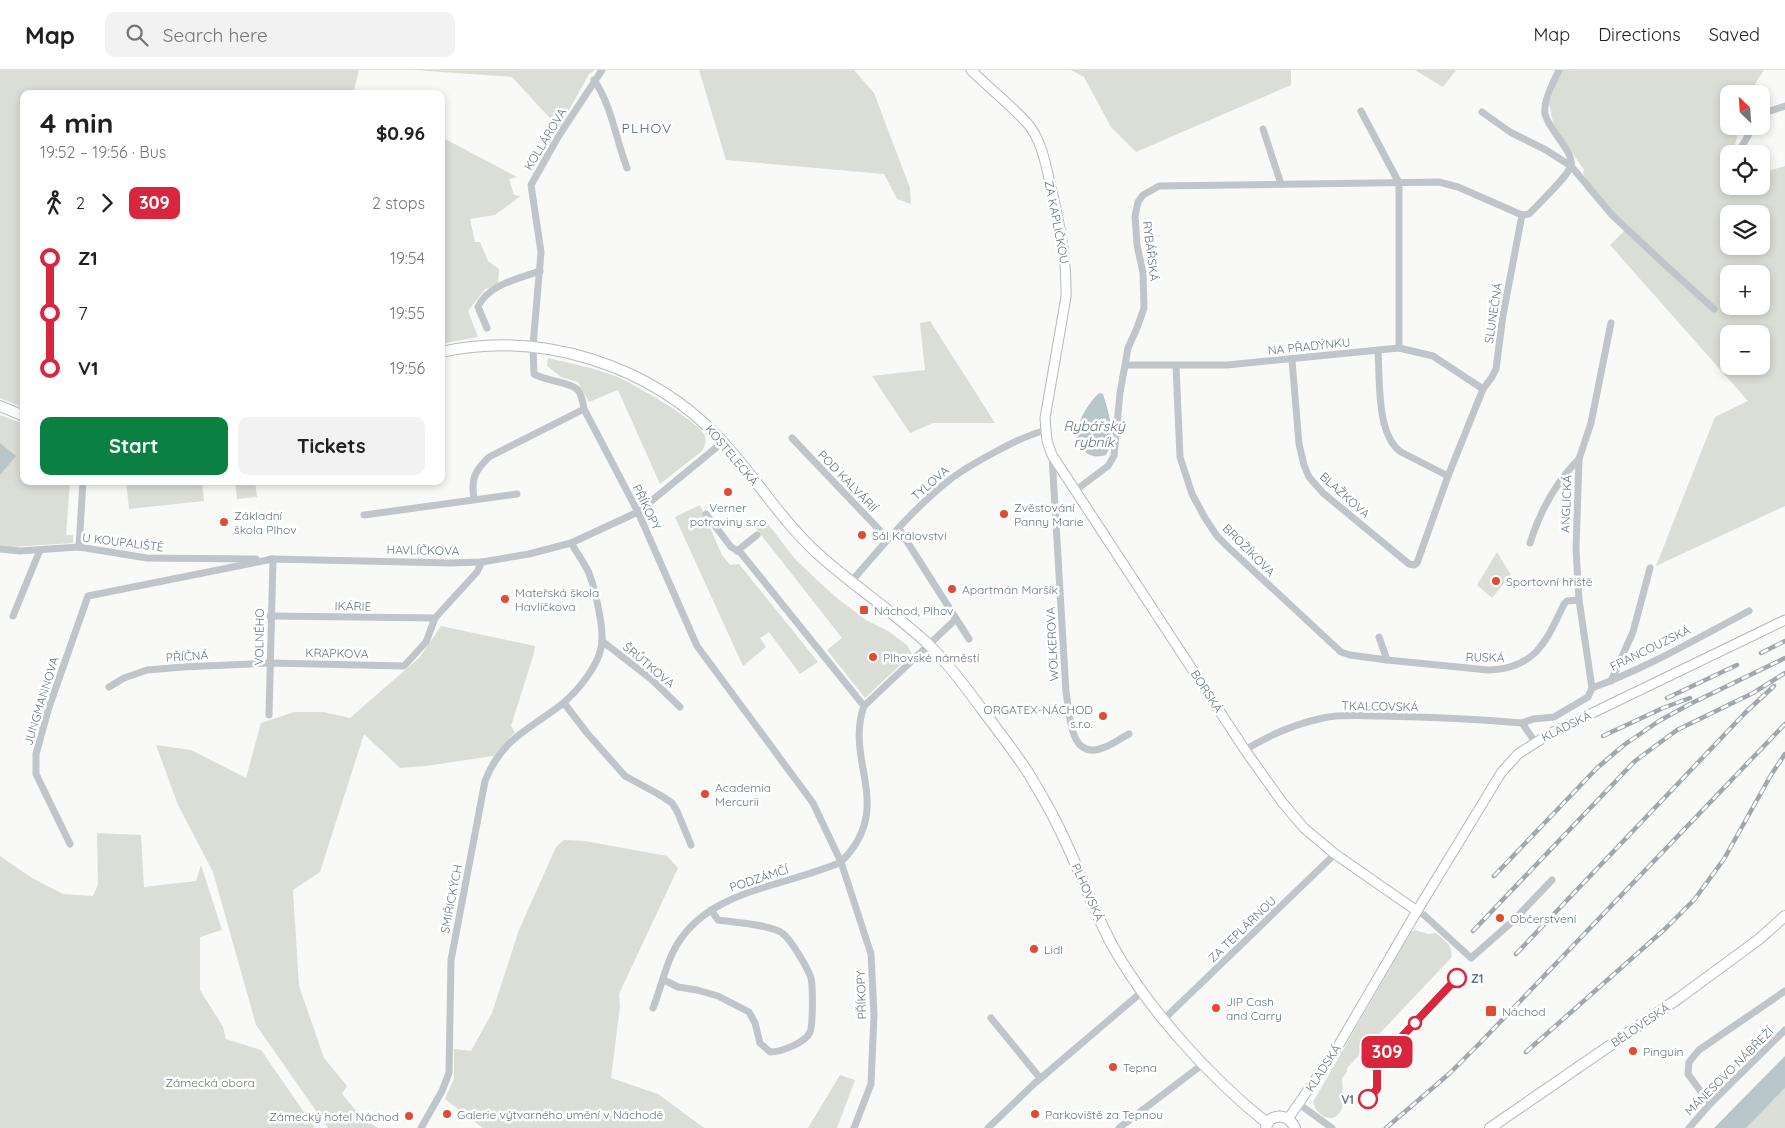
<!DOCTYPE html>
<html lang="en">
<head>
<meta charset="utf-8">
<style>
  body { margin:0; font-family:Quicksand,sans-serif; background:#f2f2f2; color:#202124; height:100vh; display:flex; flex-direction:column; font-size:19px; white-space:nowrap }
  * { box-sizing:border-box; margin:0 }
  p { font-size:16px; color:#757577 }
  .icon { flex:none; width:28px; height:28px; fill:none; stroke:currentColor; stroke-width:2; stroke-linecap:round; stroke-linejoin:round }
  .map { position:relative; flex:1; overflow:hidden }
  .drawer { position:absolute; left:20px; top:20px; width:425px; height:395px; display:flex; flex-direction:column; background:#fff; border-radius:10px; box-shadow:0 2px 8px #0003 }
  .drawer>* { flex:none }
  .badge { padding:0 10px; border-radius:8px; font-size:18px; line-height:32px }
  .needle { width:32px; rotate:335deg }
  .tools { position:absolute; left:1720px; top:15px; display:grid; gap:10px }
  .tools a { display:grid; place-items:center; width:50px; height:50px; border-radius:10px; background:#fff; box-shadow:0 2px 8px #0003; font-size:25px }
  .map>.badge { position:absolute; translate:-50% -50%; box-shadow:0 0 0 2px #fff }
  .legs { display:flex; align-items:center; gap:8px; height:55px; padding:0 20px; font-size:16px }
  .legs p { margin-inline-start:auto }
  .headline { display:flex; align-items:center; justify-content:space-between; height:85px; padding:0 20px }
  h1 { font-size:28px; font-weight:700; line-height:38px }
  .primary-button { display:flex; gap:10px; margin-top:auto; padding:10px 20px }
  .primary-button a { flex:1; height:58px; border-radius:10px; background:#0b8043; color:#fff; font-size:20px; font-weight:700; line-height:58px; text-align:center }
  .primary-button a+a { background:#f2f2f2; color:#202124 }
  ul { padding:0 20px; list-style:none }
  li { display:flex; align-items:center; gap:18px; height:55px; font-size:19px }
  li i { display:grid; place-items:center; width:8px; height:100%; margin:0 6px; background:currentColor }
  li i::after { content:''; width:12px; height:12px; margin:-6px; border:4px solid; border-radius:50%; background:#fff }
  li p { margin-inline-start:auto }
  li:first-child i { background:linear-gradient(#0000 50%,currentColor 0) }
  li:last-child i { background:linear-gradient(currentColor 50%,#0000 0) }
  header { display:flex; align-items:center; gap:30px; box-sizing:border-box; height:70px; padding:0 25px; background:#fff; border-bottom:1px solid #e0e0e0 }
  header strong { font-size:24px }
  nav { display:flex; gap:28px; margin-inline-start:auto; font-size:18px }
  .search { width:350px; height:45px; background:#f2f2f2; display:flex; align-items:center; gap:12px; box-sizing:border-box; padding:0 18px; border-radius:10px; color:#757577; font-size:19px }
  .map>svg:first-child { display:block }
</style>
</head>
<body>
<header>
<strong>Map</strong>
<div class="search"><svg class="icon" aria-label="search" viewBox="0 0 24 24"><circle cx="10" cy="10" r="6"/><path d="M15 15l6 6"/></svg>Search here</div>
<nav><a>Map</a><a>Directions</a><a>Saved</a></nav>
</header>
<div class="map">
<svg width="1785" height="1058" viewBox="0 0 1785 1058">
  <rect width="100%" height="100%" fill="#f9f9f7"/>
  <g fill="#daded6" fill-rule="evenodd">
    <path d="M0,0H359L353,24H24V338L0,328Z"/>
    <path d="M413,0H595L589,4L559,58L512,7Z"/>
    <path d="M699,0H854L874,23L910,118L911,134L897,129L884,104L726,90Z"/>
    <path d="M1071,0H1291V15L1136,82L1111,57L1084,7Z"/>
    <path d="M1415,0H1456L1443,17Z"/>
    <path d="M1561,0H1764L1753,17L1726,18L1725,58L1736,56L1737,68L1732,84H1729V92L1721,115L1729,113V116H1761V103L1785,96V436L1656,496L1715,347L1748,331L1610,175L1629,156C1613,143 1592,122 1583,103L1584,100L1554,56L1549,34ZM1729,144H1761V176H1729ZM1729,204H1761V236H1729ZM1729,264H1761V296H1729Z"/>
    <path d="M441,69L447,70L517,107L509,109L514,125L521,126L495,145L470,149L475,172H480L488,191L499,199L498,215L485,219L468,241L478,267L441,274Z"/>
    <path d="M930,251L995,353H933L910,363L872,306L925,300L920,253Z"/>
    <path d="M548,288C570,293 594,298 615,306C631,312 700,352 705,366C706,372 705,376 702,381L660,414L618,320L589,332L578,312L561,307L547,296Z"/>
    <path d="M0,345L24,354V411H70L66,465H73V473L12,477L0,476Z"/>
    <path d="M126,411H202L204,431L129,439Z"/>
    <path d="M235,411H255L257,427L237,429Z"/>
    <path d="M700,435L722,485L730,495L739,494L818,592L800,604L769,562L760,568L766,577L743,596L675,447Z"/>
    <path d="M765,450L795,489L817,510L838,529L866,550L888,561L907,575L912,584L865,628L827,580L842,568L755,457Z"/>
    <path d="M1497,482L1511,505L1492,528L1477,515Z"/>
    <path d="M441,556L535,576L534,583L511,656L515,662L493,686L426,696L400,698L364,664L320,802L293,820L299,916L324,988L347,1016L342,1024L362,1048L378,1058H328L256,955L213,802L178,735L156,675L191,680L246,708L261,653L294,642H323L350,648L420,587Z"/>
    <path d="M97,763L141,765L144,817L196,811L201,795L222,860L200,867V920L223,957L226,969L261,980L315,1058H0V786L32,808L63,824L93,826L98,815Z"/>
    <path d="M564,770L585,771L667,786L678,798L619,924L620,936L611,1008L658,1024L704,1058H483L445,1029L454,1009V979L471,981L492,943L519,860L556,777Z"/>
    <path d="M1415,860L1428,864L1436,863C1445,871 1454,876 1451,888L1347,998V1002L1342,1008C1342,1018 1345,1031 1341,1040C1333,1056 1316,1045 1313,1032L1411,862Z"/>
    <path d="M840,1005L855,1010L837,1058H808Z"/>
    <path d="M1785,1018V1058H1746Z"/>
  </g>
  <g fill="#b8c6c9">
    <path d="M1099,323L1103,324C1109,344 1117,366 1106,385C1100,387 1093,387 1088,384C1065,369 1085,336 1099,323Z"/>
    <path d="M0,373L16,386L0,405Z"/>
    <path d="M1785,986V1018L1746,1058H1714Z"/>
  </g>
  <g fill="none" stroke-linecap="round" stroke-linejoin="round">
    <g stroke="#b3b9bd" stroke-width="11">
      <g id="secondary">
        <path d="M971,0C989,18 1010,34 1027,53C1043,71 1046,98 1052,121C1060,156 1067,190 1066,227L1045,348L1047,371L1052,385L1245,680L1282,732L1304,758L1335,784L1417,841"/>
        <path d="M1288,1049L1337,978L1417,841L1501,703L1518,684L1551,663L1785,550"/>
      </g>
    </g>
    <g stroke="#b4babd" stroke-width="12">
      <g id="primary">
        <path d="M441,282C541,260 651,295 720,369C754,405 780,449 817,483C852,515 893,541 928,574C948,593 965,616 981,638C997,659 1013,680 1027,701C1042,725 1056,750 1067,775C1082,807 1094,841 1111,873C1146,937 1210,1008 1267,1053"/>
        <path d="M0,336L24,346"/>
        <path d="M1266,1058L1269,1050C1280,1043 1290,1047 1295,1058"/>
        <path d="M1490,1058L1679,928L1758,870L1785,846"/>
      </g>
    </g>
    <g stroke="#c0c5c9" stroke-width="7">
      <path d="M594,10C612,36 616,70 627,98"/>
      <path d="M1752,24L1754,18"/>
      <path d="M1361,41L1399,113V278"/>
      <path d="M1482,42L1510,62L1546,80L1571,96L1612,145L1661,191L1714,239"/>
      <path d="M1761,44L1785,36"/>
      <path d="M1263,59L1281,114"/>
      <path d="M1737,84L1754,56"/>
      <path d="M1522,145L1529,144C1538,134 1569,106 1571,95C1574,82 1548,59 1545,44C1543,31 1554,11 1559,0"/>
      <path d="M487,258L478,237C487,215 520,208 540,201"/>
      <path d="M1378,280C1380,308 1376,365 1401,382L1448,406"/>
      <path d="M1292,290L1299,374L1304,395L1309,407L1323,423L1409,494L1414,495L1417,493L1448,406L1483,319L1492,307L1496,299L1503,245L1522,145"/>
      <path d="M1126,295H1227L1399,278L1433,286L1483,319"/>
      <path d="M1176,296L1180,387L1192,424L1205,448L1217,466L1229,478L1341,582L1350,585L1387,590"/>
      <path d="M584,339C583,333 582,325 578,320C571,312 545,311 534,304L533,276L541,182L531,115L558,67L602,0"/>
      <path d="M792,368L888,469"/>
      <path d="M1052,386L1066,622C1070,644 1069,693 1105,677C1113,674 1121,668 1129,664"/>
      <path d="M1076,420L1108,396L1114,386L1120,323L1128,278L1137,258L1144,238L1143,203L1137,175L1135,146L1138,132L1143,125L1159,116L1439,112L1458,117L1522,145"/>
      <path d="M474,429C471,408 474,402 489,387L584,339L638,442L697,576L813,733L841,792L871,884L874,945L871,1014L854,1058"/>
      <path d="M706,444L731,477L740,482L749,493L864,636"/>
      <path d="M364,445L517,424"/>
      <path d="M899,459L969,569"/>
      <path d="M1530,473C1540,441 1555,413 1579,389"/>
      <path d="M79,477L83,411"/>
      <path d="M0,479L20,481L79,477L147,488L256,489"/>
      <path d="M737,481L757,465"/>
      <path d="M851,512C881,477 912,440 948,411C963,399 980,390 997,381C1013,372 1028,365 1046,360"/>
      <path d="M13,546L40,480"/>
      <path d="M270,546L435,548"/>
      <path d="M1379,567L1387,590L1488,600C1535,599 1546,572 1564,534L1567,531L1579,530"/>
      <path d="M602,571L651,609L680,637"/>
      <path d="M1611,611L1633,562L1650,498"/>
      <path d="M109,617L124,608L147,600L183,597L270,593L404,596L426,572L435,548L477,502L482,492"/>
      <path d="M1592,618L1579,530L1576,479L1579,389L1591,353L1611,253"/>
      <path d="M564,633L587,663L625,706L660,725L672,733L677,741L691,775"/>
      <path d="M269,645L273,489H270"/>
      <path d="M1535,672L1522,653L1533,649L1554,647L1588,627L1592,618C1647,598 1698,568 1749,541"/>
      <path d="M1245,680C1269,665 1295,654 1323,648C1341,644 1361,646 1380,646C1427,647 1475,649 1522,653"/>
      <path d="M70,774L36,704V684L49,637L88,526L273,489L450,493L482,492L529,484L571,473L638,442L723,372"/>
      <path d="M1417,841L1424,845L1471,888L1513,851L1552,810"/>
      <path d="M664,910L678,917L697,920L718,926L749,942L755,953L760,973L770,982C781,982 805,973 810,962C813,956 813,916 811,908C808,899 791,869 782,863C771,855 734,852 718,850L711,840"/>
      <path d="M653,938C660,921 664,901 672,884C702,819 783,818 841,792C896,737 844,692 864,636L956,549"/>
      <path d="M991,948L1040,1008"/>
      <path d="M1164,949L1335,784"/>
      <path d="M1299,1034L1332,1058"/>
      <path d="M1710,1034L1688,1004L1689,992L1699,980L1785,921"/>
      <path d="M421,1058L442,1021L449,1003L451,890L485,711C502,668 529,660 562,634C578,621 602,592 602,570C603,555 594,512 587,499C582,490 576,481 571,473"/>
      <path d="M988,1058L1035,1013L1143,921"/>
      <path d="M1119,1058L1203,994"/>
      <path d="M1689,1058L1710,1034L1785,960"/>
    </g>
    <use href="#secondary" stroke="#fff" stroke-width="9"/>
    <use href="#primary" stroke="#fff" stroke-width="10"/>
    <g stroke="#a0a8ad" stroke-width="4.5">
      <g id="rail">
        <path d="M1761,583L1785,571"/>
        <path d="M1667,628L1737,595"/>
        <path d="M1603,666L1663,638L1690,628"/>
        <path d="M1494,806L1597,698L1624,675L1659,651L1690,634L1785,588"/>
        <path d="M1473,861L1635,691L1677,660L1753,623L1785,603"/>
        <path d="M1516,884L1746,642L1774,616"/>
        <path d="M1526,982L1665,859L1694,830L1724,789L1771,705L1785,684"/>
        <path d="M1386,1058L1450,1003L1480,973L1785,654"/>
      </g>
    </g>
    <use href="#rail" stroke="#fff" stroke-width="2.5" stroke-dasharray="8" stroke-linecap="butt"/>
  </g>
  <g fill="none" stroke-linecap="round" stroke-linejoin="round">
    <g stroke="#fff" stroke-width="11">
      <path id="line-1" d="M1368,1029L1377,1019V993L1457,908"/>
    </g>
    <use href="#line-1" stroke="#d7263d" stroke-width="8"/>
  </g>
  <g fill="#df4c32" stroke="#fff" stroke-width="2">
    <circle cx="728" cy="422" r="5"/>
    <circle cx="1004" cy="444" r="5"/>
    <circle cx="224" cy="452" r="5"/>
    <circle cx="862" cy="465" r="5"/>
    <circle cx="1496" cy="511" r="5"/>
    <circle cx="952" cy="519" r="5"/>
    <circle cx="505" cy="529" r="5"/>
    <rect x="859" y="535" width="10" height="10" rx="2.5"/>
    <circle cx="873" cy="587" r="5"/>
    <circle cx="1103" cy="646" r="5"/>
    <circle cx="705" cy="724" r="5"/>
    <circle cx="1500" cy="848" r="5"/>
    <circle cx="1034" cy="879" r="5"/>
    <circle cx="1216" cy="938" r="5"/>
    <rect x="1485" y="935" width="12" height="12" rx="2.5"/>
    <circle cx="1633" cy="981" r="5"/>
    <circle cx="1113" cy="997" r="5"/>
    <circle cx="447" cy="1044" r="5"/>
    <circle cx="1035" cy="1044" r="5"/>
    <circle cx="409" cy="1046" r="5"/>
  </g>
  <g fill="#fff" stroke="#d7263d" stroke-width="2.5">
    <circle cx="1457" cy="908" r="9"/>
    <circle cx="1415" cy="953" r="6"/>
    <circle cx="1368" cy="1029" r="9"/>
  </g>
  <g text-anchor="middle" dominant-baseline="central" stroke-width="5" stroke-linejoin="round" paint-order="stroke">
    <g font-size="12" fill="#657781" stroke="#fff">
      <text transform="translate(545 69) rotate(-59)">KOLLÁROVA</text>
      <text transform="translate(1057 152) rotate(79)">ZA KAPLIČKOU</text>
      <text transform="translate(1151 181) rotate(83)">RYBÁŘSKÁ</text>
      <text transform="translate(1493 243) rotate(-81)">SLUNEČNÁ</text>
      <text transform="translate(1309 276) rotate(-6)">NA PŘADÝNKU</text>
      <text transform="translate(732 385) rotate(50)">KOSTELECKÁ</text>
      <text transform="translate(848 411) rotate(46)">POD KALVÁRIÍ</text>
      <text transform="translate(930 413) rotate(-41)">TYLOVA</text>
      <text transform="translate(1345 425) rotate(42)">BLAŽKOVA</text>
      <text transform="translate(1566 434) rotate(-88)">ANGLICKÁ</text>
      <text transform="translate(647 437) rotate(64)">PŘÍKOPY</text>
      <text transform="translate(123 472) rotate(7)">U KOUPALIŠTĚ</text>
      <text transform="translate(423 480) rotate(1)">HAVLÍČKOVA</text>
      <text transform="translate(1249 480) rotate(45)">BROŽÍKOVA</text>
      <text transform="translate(353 536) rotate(1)">IKÁRIE</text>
      <text transform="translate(259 567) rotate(-89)">VOLNÉHO</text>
      <text transform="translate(1052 574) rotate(-93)">WOLKEROVA</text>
      <text transform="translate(1650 578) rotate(-26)">FRANCOUZSKÁ</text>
      <text transform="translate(337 583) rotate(1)">KRAPKOVA</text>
      <text transform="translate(187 586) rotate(-4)">PŘÍČNÁ</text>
      <text transform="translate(1485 587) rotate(1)">RUSKÁ</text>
      <text transform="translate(649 595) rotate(40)">ŠRŮTKOVA</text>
      <text transform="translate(1207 621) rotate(57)">BORSKÁ</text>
      <text transform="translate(41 631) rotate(-73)">JUNGMANNOVA</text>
      <text transform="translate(1380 636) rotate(1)">TKALCOVSKÁ</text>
      <text transform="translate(1566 656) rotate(-26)">KLADSKÁ</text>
      <text transform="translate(759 808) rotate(-18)">PODZÁMČÍ</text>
      <text transform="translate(1088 822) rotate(66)">PLHOVSKÁ</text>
      <text transform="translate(451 829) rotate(-79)">SMIŘICKÝCH</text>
      <text transform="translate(1242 859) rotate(-44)">ZA TEPLÁRNOU</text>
      <text transform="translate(861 925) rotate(-92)">PŘÍKOPY</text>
      <text transform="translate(1640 955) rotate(-34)">BĚLOVESKÁ</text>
      <text transform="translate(1323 998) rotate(-57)">KLADSKÁ</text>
      <text transform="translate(1729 1001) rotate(-45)">MÁNESOVO NÁBŘEŽÍ</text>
    </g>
    <g font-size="12" fill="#657781" stroke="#fff" text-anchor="start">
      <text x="728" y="437" text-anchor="middle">Verner<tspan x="728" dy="14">potraviny s.r.o</tspan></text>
      <text x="1014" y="437">Zvěstování<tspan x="1014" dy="14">Panny Marie</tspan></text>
      <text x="234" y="445">Základní<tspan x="234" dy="14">škola Plhov</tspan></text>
      <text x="872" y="465">Sál Království</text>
      <text x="1506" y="511">Sportovní hřiště</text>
      <text x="962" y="519">Apartmán Maršík</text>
      <text x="515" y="522">Mateřská škola<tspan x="515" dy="14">Havlíčkova</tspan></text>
      <text x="874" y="540">Náchod, Plhov</text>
      <text x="883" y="587">Plhovské náměstí</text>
      <text x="1093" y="639" text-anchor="end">ORGATEX-NÁCHOD<tspan x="1093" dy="14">s.r.o.</tspan></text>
      <text x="715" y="717">Academia<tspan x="715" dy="14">Mercurii</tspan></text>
      <text x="1510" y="848">Občerstvení</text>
      <text x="1044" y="879">Lidl</text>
      <text x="1226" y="931">JIP Cash<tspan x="1226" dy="14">and Carry</tspan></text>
      <text x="1502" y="941">Náchod</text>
      <text x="1643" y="981">Pinguin</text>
      <text x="1123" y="997">Tepna</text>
      <text x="457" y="1044">Galerie výtvarného umění v Náchodě</text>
      <text x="1045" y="1044">Parkoviště za Tepnou</text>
      <text x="399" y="1046" text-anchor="end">Zámecký hotel Náchod</text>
    </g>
    <g font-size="12" font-weight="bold" fill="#657781" stroke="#fff" text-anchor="start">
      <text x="1471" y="908">Z1</text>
      <text x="1354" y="1029" text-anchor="end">V1</text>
    </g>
    <g font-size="12" fill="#697964" stroke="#fff">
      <text x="210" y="1012">Zámecká obora</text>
    </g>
    <g font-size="14" letter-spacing="1" fill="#57656c" stroke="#fff">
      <text x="647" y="58">PLHOV</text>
    </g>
    <g font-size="14" font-style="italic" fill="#60767b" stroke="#fff">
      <text x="1094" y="356">Rybářský<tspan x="1094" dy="16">rybník</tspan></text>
    </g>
  </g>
</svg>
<div class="tools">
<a><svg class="needle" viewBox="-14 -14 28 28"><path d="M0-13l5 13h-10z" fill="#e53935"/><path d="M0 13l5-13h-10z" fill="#757577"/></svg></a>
<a><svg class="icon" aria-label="locate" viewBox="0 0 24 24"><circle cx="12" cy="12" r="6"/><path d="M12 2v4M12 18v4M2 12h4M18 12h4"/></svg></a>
<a><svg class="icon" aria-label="layers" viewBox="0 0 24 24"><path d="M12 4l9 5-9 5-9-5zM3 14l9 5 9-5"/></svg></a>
<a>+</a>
<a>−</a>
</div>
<b class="badge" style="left:1387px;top:982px;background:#d7263d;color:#fff">309</b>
<section class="drawer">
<div class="headline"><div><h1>4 min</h1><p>19:52 – 19:56 · Bus</p></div><b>$0.96</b></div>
<div class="legs"><svg class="icon" aria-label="walk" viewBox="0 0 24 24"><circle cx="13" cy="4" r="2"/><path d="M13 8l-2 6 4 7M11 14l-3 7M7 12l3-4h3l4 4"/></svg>2<svg class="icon" aria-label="forward" viewBox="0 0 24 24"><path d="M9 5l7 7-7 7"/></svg><b class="badge" style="background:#d7263d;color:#fff">309</b><p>2 stops</p></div>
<ul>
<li><i style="color:#d7263d"></i><b>Z1</b><p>19:54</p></li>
<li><i style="color:#d7263d"></i><span>7</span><p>19:55</p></li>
<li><i style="color:#d7263d"></i><b>V1</b><p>19:56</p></li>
</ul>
<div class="primary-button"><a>Start</a><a>Tickets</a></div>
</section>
</div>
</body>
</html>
